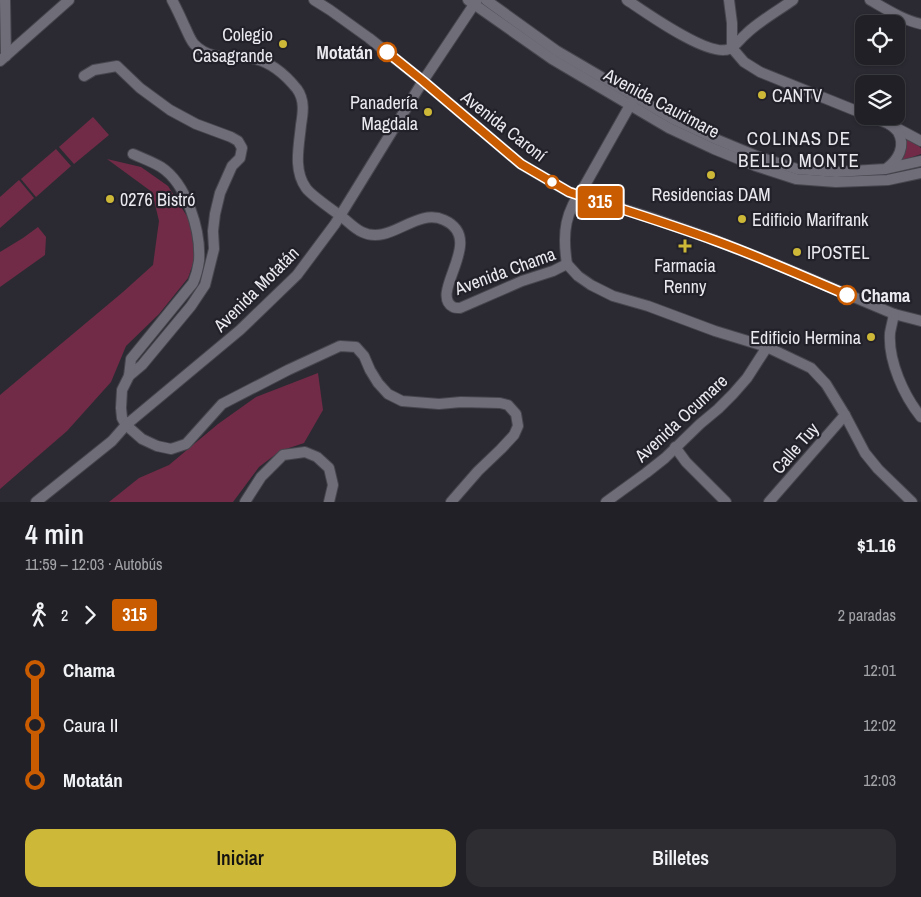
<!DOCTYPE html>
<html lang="es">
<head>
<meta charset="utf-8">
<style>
  body { margin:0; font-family:"Archivo Narrow",sans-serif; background:#2d2d32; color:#f1f3f6; height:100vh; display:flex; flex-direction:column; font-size:19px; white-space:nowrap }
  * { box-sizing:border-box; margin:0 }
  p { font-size:16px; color:#a2a3a7 }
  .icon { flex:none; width:28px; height:28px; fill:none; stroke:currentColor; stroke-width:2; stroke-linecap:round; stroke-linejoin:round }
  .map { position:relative; height:502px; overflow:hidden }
  .sheet { display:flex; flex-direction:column; background:#202026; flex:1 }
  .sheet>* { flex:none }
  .badge { padding:0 10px; border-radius:4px; font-size:18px; line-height:32px }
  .tools { position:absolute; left:855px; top:15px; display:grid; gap:10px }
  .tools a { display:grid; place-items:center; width:50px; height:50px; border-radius:10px; background:#202026; box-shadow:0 1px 4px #0004,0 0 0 1px #3d3e43; font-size:25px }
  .map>.badge { position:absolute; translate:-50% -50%; box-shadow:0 0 0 2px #fff }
  .legs { display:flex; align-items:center; gap:8px; height:55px; padding:0 25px; font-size:16px }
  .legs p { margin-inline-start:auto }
  .head { display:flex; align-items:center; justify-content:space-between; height:85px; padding:0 25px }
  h1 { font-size:28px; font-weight:600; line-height:38px }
  .button { display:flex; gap:10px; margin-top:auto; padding:10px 25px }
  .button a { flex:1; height:58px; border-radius:15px; background:#ceb837; color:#111; font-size:20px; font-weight:600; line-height:58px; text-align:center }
  .button a+a { background:#2d2d32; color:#f1f3f6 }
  ul { padding:0 25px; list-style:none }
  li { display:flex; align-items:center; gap:18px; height:55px; font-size:19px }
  li i { display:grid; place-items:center; width:8px; height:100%; margin:0 6px; background:currentColor }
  li i::after { content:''; width:12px; height:12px; margin:-6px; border:4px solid; border-radius:50%; background:#202026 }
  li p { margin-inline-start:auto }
  li:first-child i { background:linear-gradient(#0000 50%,currentColor 0) }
  li:last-child i { background:linear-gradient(currentColor 50%,#0000 0) }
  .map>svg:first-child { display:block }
</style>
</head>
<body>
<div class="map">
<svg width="921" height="502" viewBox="0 0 921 502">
  <rect width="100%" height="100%" fill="#2b2a33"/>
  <g fill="#722b46">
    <path d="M93,117L109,135L74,164L59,147Z"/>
    <path d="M905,134L921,148V154L898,162L905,154Z"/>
    <path d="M56,149L71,166L36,197L21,179Z"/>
    <path d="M107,159L141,167L168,186L190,221L195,258L188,278L159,314L126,346L111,382L67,431L0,489V395L123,292L153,265L159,221L152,192Z"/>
    <path d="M19,180L34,198L0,228V197Z"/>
    <path d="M38,227L46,237L45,255L0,287V252L23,238Z"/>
    <path d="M318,373L323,410L304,443L280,451L259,467L233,502H109L139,478L169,465L218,424L256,397Z"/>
  </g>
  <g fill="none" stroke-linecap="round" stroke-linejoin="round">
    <g stroke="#47464e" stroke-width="12">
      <g id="minor">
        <path d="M5,0L6,56"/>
        <path d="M172,0C177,9 181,18 185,27C188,33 190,39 194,44C210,61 230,56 251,58C270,61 285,74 297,89C305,100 303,113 301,125C299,146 293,170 306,188C310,194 331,209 338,214C346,219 353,228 362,232C390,246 416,207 444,220C487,239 428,293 453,307C455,308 458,308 460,308L522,281L553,271L567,264L578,276L591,285L613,296L648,306L715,331L767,347L811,368L826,384L845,415L865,453L878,469L912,502"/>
        <path d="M314,0L330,10L369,38L423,81L521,164L569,192L578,195L649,217L715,240L785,268L894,314L921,321"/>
        <path d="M468,0L552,59L669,128L714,149L756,166L796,179L836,182L888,180L921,173"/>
        <path d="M486,0L557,51L673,119L718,140L759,157L797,169L836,172L885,169L921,161"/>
        <path d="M627,0C645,12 709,58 729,49C736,46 740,39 746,34C758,22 779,10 793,0"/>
        <path d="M729,0L732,23V48L744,62L760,72L864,114"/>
        <path d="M870,0C886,9 903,20 921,24"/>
        <path d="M0,61L69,0"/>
        <path d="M84,76L94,70L117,66L140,88L170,110L196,124L231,137L238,141L242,148L240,158L232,166L220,193L215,214L213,231L214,249L205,285L191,306L142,365L129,376L122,390L121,408L122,418L126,425L142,439L157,446L171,449L186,444L222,404L288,370L340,346L356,347L364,356L370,370L378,383L388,394L402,401L439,404L461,402L500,403L508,405L516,414L518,426L514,435L501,449L478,471L451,502"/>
        <path d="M870,116L889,124L921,141"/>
        <path d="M887,168C898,160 906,146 898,132C896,129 892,126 889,124"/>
        <path d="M567,264C562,232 565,212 585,185L633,100"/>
        <path d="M894,314C893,320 891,327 890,333C888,361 904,396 921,417"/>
        <path d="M129,376L131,359L193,283C196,276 198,268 199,261C201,231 187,184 161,167C153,162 142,158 133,154"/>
        <path d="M675,447L686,462L726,502"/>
        <path d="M36,502L112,441L126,425L240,330L297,275L335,224L423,81L477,0"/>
        <path d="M245,502L261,477L283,455L305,452L317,457L329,468L333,485L329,502"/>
        <path d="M606,502L646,473L665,458L700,424L718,409L733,394L747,378L767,347"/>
        <path d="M769,502L845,415"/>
      </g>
    </g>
    <use href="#minor" stroke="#6f6d78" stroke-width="10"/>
  </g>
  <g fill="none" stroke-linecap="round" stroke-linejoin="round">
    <g stroke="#fff" stroke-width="11">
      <path id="line-1" d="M387,52L423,81L521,164L569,192L578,195C624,210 670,224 716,241C760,257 803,276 847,295"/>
    </g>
    <use href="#line-1" stroke="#c95b00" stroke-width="8"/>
  </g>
  <g fill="#ceb837" stroke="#222029" stroke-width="2">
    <circle cx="283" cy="44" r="5"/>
    <circle cx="762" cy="95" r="5"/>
    <circle cx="428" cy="112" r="5"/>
    <circle cx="711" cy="175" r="5"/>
    <circle cx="110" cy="199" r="5"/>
    <circle cx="742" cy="219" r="5"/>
    <path d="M682.5 238.5h5v5h5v5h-5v5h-5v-5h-5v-5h5z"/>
    <circle cx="797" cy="252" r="5"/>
    <circle cx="871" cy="337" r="5"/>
  </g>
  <g fill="#fff" stroke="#c95b00" stroke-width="2.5">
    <circle cx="387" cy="52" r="9"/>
    <circle cx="552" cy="182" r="6"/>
    <circle cx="847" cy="295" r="9"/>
  </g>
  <g text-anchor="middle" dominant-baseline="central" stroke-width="4.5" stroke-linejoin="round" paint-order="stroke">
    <g font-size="18" fill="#eae9ef" stroke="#222029" text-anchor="start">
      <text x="273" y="34" text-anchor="end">Colegio<tspan x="273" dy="21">Casagrande</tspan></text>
      <text x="772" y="95">CANTV</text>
      <text x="418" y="102" text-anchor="end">Panadería<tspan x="418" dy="21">Magdala</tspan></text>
      <text x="711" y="194" text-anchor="middle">Residencias DAM</text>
      <text x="120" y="199">0276 Bistró</text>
      <text x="752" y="219">Edificio Marifrank</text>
      <text x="807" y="252">IPOSTEL</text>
      <text x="685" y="265" text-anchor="middle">Farmacia<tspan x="685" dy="21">Renny</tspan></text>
      <text x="861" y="337" text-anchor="end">Edificio Hermina</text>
    </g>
    <g font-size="18" font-weight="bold" fill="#eae9ef" stroke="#222029" text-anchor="end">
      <text x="373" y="52">Motatán</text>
      <text x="861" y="295" text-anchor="start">Chama</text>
    </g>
    <g font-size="18" fill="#eae9ef" stroke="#222029">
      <text transform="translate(662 103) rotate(28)">Avenida Caurimare</text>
      <text transform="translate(504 126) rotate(38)">Avenida Caroní</text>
      <text transform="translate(505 271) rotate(-20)">Avenida Chama</text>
      <text transform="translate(256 289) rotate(-45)">Avenida Motatán</text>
      <text transform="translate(681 418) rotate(-43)">Avenida Ocumare</text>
      <text transform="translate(795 448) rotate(-49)">Calle Tuy</text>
    </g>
    <g font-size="19" letter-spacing="1" fill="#eae9ef" stroke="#222029">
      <text x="799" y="138">COLINAS DE<tspan x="799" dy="22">BELLO MONTE</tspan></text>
    </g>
  </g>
</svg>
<div class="tools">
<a><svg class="icon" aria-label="locate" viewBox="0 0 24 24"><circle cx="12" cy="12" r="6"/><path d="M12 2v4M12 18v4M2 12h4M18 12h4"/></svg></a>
<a><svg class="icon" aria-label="layers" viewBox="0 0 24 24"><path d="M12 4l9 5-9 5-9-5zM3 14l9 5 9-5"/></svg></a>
</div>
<b class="badge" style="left:600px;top:202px;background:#c95b00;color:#fff">315</b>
</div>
<section class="sheet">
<div class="head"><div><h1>4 min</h1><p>11:59 – 12:03 · Autobús</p></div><b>$1.16</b></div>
<div class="legs"><svg class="icon" aria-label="walk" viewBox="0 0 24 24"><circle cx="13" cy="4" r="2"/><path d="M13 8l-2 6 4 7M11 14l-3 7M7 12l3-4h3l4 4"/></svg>2<svg class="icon" aria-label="forward" viewBox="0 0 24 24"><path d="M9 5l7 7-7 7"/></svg><b class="badge" style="background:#c95b00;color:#fff">315</b><p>2 paradas</p></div>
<ul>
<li><i style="color:#c95b00"></i><b>Chama</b><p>12:01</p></li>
<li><i style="color:#c95b00"></i><span>Caura II</span><p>12:02</p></li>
<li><i style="color:#c95b00"></i><b>Motatán</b><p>12:03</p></li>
</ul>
<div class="button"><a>Iniciar</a><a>Billetes</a></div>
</section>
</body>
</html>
